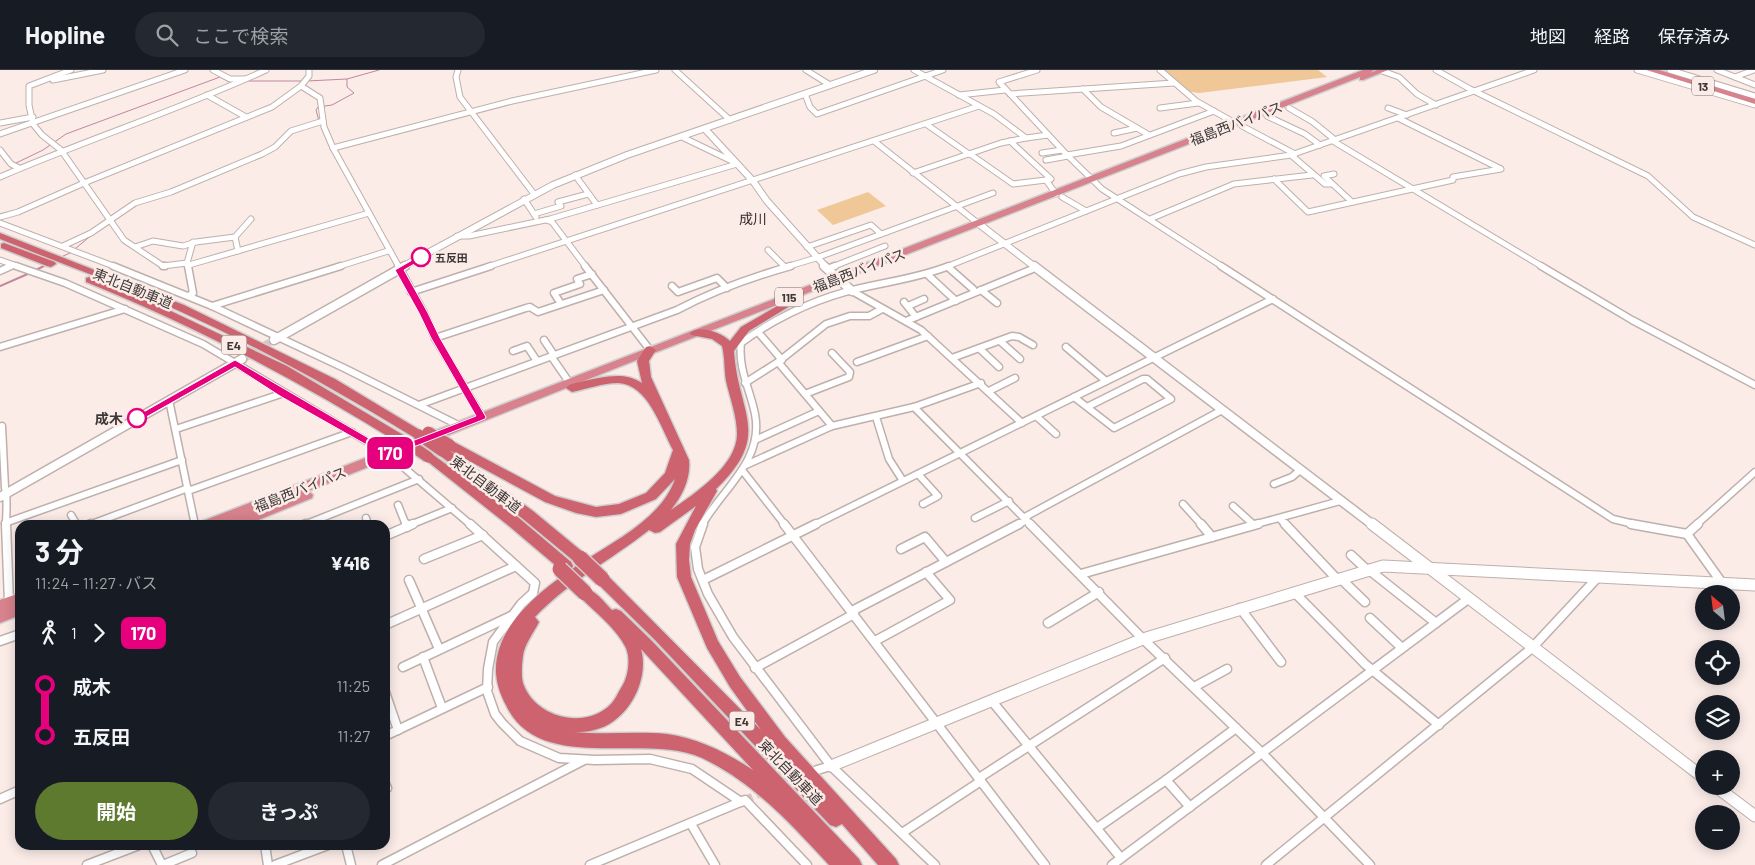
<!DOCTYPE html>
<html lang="ja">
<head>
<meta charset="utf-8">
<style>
  body { margin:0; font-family:Barlow,"Noto Sans JP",sans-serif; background:#242831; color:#f1f3f6; height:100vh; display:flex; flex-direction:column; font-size:19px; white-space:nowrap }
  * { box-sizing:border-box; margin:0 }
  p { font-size:16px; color:#9ea1a6 }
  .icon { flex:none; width:28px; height:28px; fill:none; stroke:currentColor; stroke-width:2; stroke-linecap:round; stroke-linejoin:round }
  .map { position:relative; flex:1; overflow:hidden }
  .sheet { position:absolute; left:15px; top:450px; width:375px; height:330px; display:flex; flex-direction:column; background:#171b24; border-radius:15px; box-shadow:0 2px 12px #0003 }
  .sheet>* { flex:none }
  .badge { padding:0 10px; border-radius:8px; font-size:18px; line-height:32px }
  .needle { width:32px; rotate:332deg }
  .fabs { position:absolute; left:1695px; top:515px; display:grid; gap:10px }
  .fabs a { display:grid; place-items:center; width:45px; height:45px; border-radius:50%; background:#171b24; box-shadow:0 2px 12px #0003; font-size:25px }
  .map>.badge { position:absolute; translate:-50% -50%; box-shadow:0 0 0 2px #fff }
  .legs { display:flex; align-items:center; gap:8px; height:55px; padding:0 20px; font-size:16px }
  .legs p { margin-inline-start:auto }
  .summary { display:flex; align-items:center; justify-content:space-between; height:85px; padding:0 20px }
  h1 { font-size:28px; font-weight:700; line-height:38px }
  .primary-button { display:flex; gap:10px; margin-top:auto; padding:10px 20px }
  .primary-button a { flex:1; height:58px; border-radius:30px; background:#5d7a2f; color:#fff; font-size:20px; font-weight:700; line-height:58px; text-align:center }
  .primary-button a+a { background:#242831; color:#f1f3f6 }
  ul { padding:0 20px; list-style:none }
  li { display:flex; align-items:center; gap:18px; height:50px; font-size:19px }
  li i { display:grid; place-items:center; width:8px; height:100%; margin:0 6px; background:currentColor }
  li i::after { content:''; width:12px; height:12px; margin:-6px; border:4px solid; border-radius:50%; background:#171b24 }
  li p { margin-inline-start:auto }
  li:first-child i { background:linear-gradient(#0000 50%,currentColor 0) }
  li:last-child i { background:linear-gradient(currentColor 50%,#0000 0) }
  header { display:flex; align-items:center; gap:30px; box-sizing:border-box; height:70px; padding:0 25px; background:#171b24; border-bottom:1px solid #363941 }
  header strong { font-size:24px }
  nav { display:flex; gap:28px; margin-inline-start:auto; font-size:18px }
  .search { width:350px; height:45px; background:#242831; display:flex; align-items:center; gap:12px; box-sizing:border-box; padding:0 18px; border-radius:28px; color:#9ea1a6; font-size:19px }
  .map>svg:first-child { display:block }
</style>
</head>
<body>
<header>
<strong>Hopline</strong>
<div class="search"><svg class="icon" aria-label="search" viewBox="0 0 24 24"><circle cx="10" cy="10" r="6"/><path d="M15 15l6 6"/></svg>ここで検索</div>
<nav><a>地図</a><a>経路</a><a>保存済み</a></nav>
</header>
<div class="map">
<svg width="1755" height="795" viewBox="0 0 1755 795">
  <rect width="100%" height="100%" fill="#fbece8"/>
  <g fill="#f0c797">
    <path d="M1164,0H1318L1327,7L1199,23L1185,21Z"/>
    <path d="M868,122L886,136L833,155L817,140Z"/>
  </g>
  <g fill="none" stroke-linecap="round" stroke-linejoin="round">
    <g stroke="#c3869d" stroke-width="1">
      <path d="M245,11H302"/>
      <path d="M307,11L347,9L379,0"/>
      <path d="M319,51L316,40L318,37L332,35L354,23L347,17V9"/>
      <path d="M14,94L43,80L66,64L220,7L229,12L235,11"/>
      <path d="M61,187L70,183L93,164"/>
      <path d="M41,197L45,195"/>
    </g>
    <g stroke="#c3869d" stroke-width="2">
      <path d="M36,200L44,196"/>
      <path d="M0,216L30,203"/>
    </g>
    <path stroke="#d5c8c4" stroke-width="8" stroke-dasharray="8 4.5" stroke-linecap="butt" d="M745,730L766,721"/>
    <path stroke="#d5c8c4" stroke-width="8" stroke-dasharray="8 4" stroke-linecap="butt" d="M242,289L274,270"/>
    <g stroke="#beb0ac" stroke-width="7">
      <g id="minor-far2">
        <path d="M71,0L29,16V35L33,54L42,65L61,80L124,170L163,196L187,193L188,197"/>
        <path d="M213,0L230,9H245"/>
        <path d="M458,0L456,7L460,27L534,124"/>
        <path d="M675,0L730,50"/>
        <path d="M806,0L830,15"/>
        <path d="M914,0L994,44L1026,68L1048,65"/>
        <path d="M1037,0L999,12L1067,85L1102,119L1223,197"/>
        <path d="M1160,0L1196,31L1235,53"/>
        <path d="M1436,0L1470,19L1648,106L1693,147L1755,175"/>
        <path d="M1637,0L1755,35"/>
        <path d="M1670,0L1755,26"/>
        <path d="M1717,0L1755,15"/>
        <path d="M1382,1L1399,7L1417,24L1436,35"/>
        <path d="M1735,7L1754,0"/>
        <path d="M53,10L103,0"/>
        <path d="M301,16L320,28L324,57L333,78L399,197"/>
        <path d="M1083,19L1101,37L1149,65"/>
        <path d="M805,24L810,37L817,44L943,0"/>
        <path d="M1010,24L1174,13"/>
        <path d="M207,25L246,47"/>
        <path d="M959,25L1005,20"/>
        <path d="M1160,38L1198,33"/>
        <path d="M1289,38L1313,52L1335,70"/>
        <path d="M1388,38L1407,45"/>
        <path d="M1267,46L1305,64L1320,75"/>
        <path d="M0,53L33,47"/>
        <path d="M926,54L969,84"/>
        <path d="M1242,56L1295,84"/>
        <path d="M1114,63L1137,58"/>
        <path d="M0,64L185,0"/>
        <path d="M682,67L736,93"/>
        <path d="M874,71L979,154"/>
        <path d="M1010,71L1051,109L1046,110L1056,124"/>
        <path d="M1333,71L1543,197"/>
        <path d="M333,78L512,31L656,0"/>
        <path d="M0,80L11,94L19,98"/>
        <path d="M1042,83L1062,80"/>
        <path d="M970,84L1013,114L1046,110"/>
        <path d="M1067,85L1121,76L1214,41"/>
        <path d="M1291,85L1325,114H1332"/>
        <path d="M1046,90L1068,86"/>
        <path d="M913,103L1001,73L1026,68"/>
        <path d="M1334,104L1324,106L1352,132"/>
        <path d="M575,105L597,135"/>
        <path d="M0,107C88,69 179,40 266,0"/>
        <path d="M1274,109L1308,142L1453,110V107L1501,99L1398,48"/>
        <path d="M1062,127L1086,141"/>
        <path d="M524,129L536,147"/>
        <path d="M534,144L561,136L558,132L588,124"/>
        <path d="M0,147L18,142L84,113L272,37L301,16L309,6V0"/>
        <path d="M1150,149L1234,114L1312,105"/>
        <path d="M546,150L552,152L586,197"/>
        <path d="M0,153L116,197"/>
        <path d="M457,166H469L550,149L737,94"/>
        <path d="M63,176L91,163L135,133L171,122L262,84L275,77L291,61L323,51"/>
        <path d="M135,177L153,171L183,176L196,172L235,167"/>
        <path d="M807,177L871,155L881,164"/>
        <path d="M768,180L785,197"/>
        <path d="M238,181L235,167L251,149"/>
        <path d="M0,190L20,197"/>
        <path d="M187,193L193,172"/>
        <path d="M189,195L369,143"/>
        <path d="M9,197L13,195"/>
        <path d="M337,197L388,181"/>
        <path d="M487,197L979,36"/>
        <path d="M786,197L816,188L993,123"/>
        <path d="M832,197L885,176"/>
        <path d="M946,197L1179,104L1206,97L1291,85L1534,0"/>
      </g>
    </g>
    <g stroke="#beb0ac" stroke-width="9">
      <g id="minor-far1">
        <path d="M16,196L65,213L203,274L388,384L471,455"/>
        <path d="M113,196L212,236L344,298L460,356"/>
        <path d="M163,196H165"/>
        <path d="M188,196L193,223L189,226"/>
        <path d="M398,196L424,243L435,268L482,347"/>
        <path d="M585,196L650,280"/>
        <path d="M1221,196L1613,449L1638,455"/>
        <path d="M1541,196L1632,250L1755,315"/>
        <path d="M948,197L973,219"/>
        <path d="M827,199L835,196"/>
        <path d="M0,201L11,196"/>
        <path d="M928,205L956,231"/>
        <path d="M672,216L678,222L717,208L727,218"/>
        <path d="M981,220L997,233"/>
        <path d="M852,221L921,260L1022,353"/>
        <path d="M411,222L491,196"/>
        <path d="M904,232L916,247"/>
        <path d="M561,234L554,223L580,214L577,209L592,204"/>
        <path d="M212,236L341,196"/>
        <path d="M908,236L924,229"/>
        <path d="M906,251L1035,198"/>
        <path d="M758,262L782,290"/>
        <path d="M435,268L526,238L530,237L538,242L604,220"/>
        <path d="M544,270L554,285"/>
        <path d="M1000,271L1020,289"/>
        <path d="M0,277L125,239"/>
        <path d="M1066,277L1106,311"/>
        <path d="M980,279L999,297"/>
        <path d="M513,281L527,276L537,291"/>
        <path d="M551,286L569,312"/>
        <path d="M952,288L1012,266L1019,267L1033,275"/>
        <path d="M778,292L832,356"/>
        <path d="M857,292L928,266"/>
        <path d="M745,313L778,292L826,254L850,246H869L882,239"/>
        <path d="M989,321L1015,308"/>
        <path d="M805,324L849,307L850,302L832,283"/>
        <path d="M1074,327L1114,358L1171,329L1147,309H1143L1087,337"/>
        <path d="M169,330L195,455"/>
        <path d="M419,335L677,240C713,221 752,207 791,196"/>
        <path d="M914,337L1031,455"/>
        <path d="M1036,346L1056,364"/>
        <path d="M876,347L889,389L903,411"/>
        <path d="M2,356L5,418C8,427 6,445 6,455"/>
        <path d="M176,359L284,323"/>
        <path d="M755,370L819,341"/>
        <path d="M746,395L832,356L914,337L981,313"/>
        <path d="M742,400L785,455"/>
        <path d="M918,404L938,426L923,434"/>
        <path d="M1274,414L1292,407L1300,400"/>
        <path d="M188,421L352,362"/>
        <path d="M1183,434L1202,455"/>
        <path d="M398,435L406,455"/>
        <path d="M1233,436L1254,455"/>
        <path d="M71,445L77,455"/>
        <path d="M1025,447L1222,340"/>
        <path d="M366,448L368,455"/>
        <path d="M975,448L1009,431"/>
        <path d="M1280,449L1286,455"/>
        <path d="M5,453L182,390"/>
        <path d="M89,455L188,418"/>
        <path d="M304,455L419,409"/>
        <path d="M410,455L452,438"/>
        <path d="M702,455C722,419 764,391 755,344C750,319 738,299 741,273C770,251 809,232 845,222C881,212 913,210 949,196"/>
        <path d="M814,455L1273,229"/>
        <path d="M1017,455L1027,450"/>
        <path d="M1253,455L1340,431"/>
        <path d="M1696,455L1755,402"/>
      </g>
    </g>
    <g stroke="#beb0ac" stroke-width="11">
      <g id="minor">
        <path d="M6,454L9,533"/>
        <path d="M406,454L407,457"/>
        <path d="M470,454L535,513L533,523L521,534L493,572L488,599L487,621L495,644L502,653L520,671L559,688L595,690L650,689L692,699L741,732"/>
        <path d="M703,454L695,477L698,499L708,524L733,567L831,696L935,795"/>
        <path d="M784,454L1045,795"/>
        <path d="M1030,454L1143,569L1262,683L1370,795"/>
        <path d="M1201,454L1212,467"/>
        <path d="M1285,454L1336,508"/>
        <path d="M1631,454L1687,464L1722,513"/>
        <path d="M89,455L91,454"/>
        <path d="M304,455L306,454"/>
        <path d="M1687,464L1698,454"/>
        <path d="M385,466L413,454"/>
        <path d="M901,479L925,467L946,492"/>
        <path d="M1351,485L1366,499"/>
        <path d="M424,489L483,465"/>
        <path d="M1368,499L1436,553"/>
        <path d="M1081,504L1258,454"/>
        <path d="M1340,508L1365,532"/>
        <path d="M409,510L439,579"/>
        <path d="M703,510L816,454"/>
        <path d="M1294,522L1365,594L1439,655"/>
        <path d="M1240,538L1281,592"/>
        <path d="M852,541L1019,454"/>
        <path d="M1370,548L1402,578"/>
        <path d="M1048,553L1099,522"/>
        <path d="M385,555L516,496"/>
        <path d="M0,571L20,564"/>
        <path d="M875,571L950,530L926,502"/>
        <path d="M423,587L442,638"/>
        <path d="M403,597L511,546"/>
        <path d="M755,598L854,544"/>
        <path d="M1194,617L1227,599"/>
        <path d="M385,622L398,660"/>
        <path d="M991,630L1121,788"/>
        <path d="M385,666L488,617"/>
        <path d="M817,700L831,696"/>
        <path d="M979,708L1165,588"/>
        <path d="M1166,710L1236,658"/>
        <path d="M385,714L387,718L385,719"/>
        <path d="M0,729L20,720"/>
        <path d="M691,754L715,795"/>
        <path d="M1097,758L1166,710L1190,737"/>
        <path d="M902,763L981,711"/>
        <path d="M152,775L162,795"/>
        <path d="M265,775L268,795"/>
        <path d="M346,775L351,795"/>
        <path d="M87,795L139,775"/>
        <path d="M163,795L192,783"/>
        <path d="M275,795L328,775"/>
        <path d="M382,795L584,690"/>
        <path d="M590,795L745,730L807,795"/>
        <path d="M1112,795L1468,529"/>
        <path d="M1266,795L1532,578L1599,506"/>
      </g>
    </g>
    <g stroke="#beb0ac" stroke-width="8">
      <g id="tertiary-far2">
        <path d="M705,59L753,111L767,131L826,197"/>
        <path d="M979,154L1035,197"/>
        <path d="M402,197L553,115L627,85L874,0"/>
      </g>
    </g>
    <g stroke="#beb0ac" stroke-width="11">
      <g id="tertiary-far1">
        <path d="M824,196L852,221"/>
        <path d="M1034,196L1373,455"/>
        <path d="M274,270L405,196"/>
        <path d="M0,427L242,289"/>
      </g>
    </g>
    <g stroke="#beb0ac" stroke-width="13">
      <g id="tertiary">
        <path d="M1372,454L1704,708"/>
        <path d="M831,696L1143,569L1383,496L1755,515"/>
        <path d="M1715,716L1755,746"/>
      </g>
    </g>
    <g stroke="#d0cfcf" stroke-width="3">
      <g id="trunk">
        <path d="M1363,0H1374L1370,3L1377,0H1388L1363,10H1360V7L654,283L308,421L313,425L312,428L246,455H225L226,453L222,455H201L203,451Z"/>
        <path d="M1647,0H1659L1755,29V34Z"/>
        <path d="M20,523V545L0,553V530Z"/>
      </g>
    </g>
    <g stroke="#d0cfcf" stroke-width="3">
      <g id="motorway">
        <path d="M0,163L184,235L335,309L423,362L425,365L423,368H415C338,321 259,277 177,240C119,214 59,193 0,169Z"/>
        <path d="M4,173L55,192L56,194L51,197L47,196L1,178V174Z"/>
        <path d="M90,207L139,226L287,296L410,369L412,372L410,375H402C301,312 197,257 86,212V208Z"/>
        <path d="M786,231L790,232L791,234L790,236L749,261L734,281C738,345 773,364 716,419L717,421L695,460L690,474L689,490L691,507L718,571L740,607L785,667L896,789L899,795H878L842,754L836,757L830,755L655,570L597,513L595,509L597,505L602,503L607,505L761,660L730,617L707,578L677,507L676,474L696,436L660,462L655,463L649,460C611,490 568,512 535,547L539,552C534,562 524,575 523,586C522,593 521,606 523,613C534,647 585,661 611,634C615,630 618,623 621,618C628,608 631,590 626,578C617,559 595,542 580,527L578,523L580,519C592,515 604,532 612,540L616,539L621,541L652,571L859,789L862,795H829C791,754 753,712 702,688C645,662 543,704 508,639C502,628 497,617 496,603C494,558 537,523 571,500L566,501L561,500L509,456L422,387L424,384H432L519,448L571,492L573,496L571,500L580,493L575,492L523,449L438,384L436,381L438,378H445L444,375L446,372H454L555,426L596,437L619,434L646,423L665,403L673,380C661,358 648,314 618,313C603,313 587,319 572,322L566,318C570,313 578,313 584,311C603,307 624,301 642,313L637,291L646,277L650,276L656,280L649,291L651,307L689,390C691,409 682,426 671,440C694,424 737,396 737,364C737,346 730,328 726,311C724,299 725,287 722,276L712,269L691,265L690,263C699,254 722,263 730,271L741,257ZM449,380L545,432L576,443L596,447L621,444L656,429L675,409C662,447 618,469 586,490L585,484L533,441ZM641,579L753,700C727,683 698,668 667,664C637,661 605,665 574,662C581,662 588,662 594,660C627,653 650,611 641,579Z"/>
      </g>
    </g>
    <use href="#minor-far2" stroke="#fff" stroke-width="5"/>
    <use href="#minor-far1" stroke="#fff" stroke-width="6"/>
    <use href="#minor" stroke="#fff" stroke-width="8"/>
    <use href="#tertiary-far2" stroke="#fff" stroke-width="6"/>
    <use href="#tertiary-far1" stroke="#fff" stroke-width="8"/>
    <use href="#tertiary" stroke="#fff" stroke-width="11"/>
    <use href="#trunk" fill="#d7828c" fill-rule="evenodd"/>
    <use href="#motorway" fill="#cd636f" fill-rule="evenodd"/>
    <g stroke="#d0cfcf" stroke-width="14" stroke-linecap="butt">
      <g id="motorway-bridge-far1">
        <path d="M428,362L450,375"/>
        <path d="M419,365L442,381"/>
        <path d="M406,372L428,387"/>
      </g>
    </g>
    <g stroke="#d0cfcf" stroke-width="18" stroke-linecap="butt">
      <g id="motorway-bridge">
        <path d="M580,488L602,509"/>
        <path d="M560,499L585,523"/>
      </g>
    </g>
    <use href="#motorway-bridge-far1" stroke="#cd636f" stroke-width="11"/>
    <use href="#motorway-bridge" stroke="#cd636f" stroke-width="15"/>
  </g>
  <path fill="#e6007e" stroke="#fff" d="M421,185L423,186V189L404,200L428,243L440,268L486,347L485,349L388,387L280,326L235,297L141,350H134L133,348L235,290L389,380L476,346L431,268L419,243L395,200Z"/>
  <g fill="#fff" stroke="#e6007e" stroke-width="2.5">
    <circle cx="421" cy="187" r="9"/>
    <circle cx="137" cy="348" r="9"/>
  </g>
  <g text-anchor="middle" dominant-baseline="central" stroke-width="5" stroke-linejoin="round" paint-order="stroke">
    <g font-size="11" font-weight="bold" fill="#3d3736" stroke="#fbece8" text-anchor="start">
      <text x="435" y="187">五反田</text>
    </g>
    <g fill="#fbece8" stroke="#766d6b" stroke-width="1">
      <rect x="1692" y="6.5" width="22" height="19" rx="4"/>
      <rect x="775" y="217.5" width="28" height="19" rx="4"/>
      <rect x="221.5" y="265.5" width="25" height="19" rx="4"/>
      <rect x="729.5" y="641.5" width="25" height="19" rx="4"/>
    </g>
    <g font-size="12" font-weight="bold" fill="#3d3736">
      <text x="1703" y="16">13</text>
      <text x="789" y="227">115</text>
      <text x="234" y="275">E4</text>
      <text x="742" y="651">E4</text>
    </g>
    <g font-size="14" fill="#3d3736" stroke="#fbece8">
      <text transform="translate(1236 53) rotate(-21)">福島西バイパス</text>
      <text transform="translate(859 200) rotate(-21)">福島西バイパス</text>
      <text transform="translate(133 218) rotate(22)">東北自動車道</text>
      <text transform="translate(486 414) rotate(37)">東北自動車道</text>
      <text transform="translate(300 419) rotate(-22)">福島西バイパス</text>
      <text transform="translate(791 702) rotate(46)">東北自動車道</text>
    </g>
    <g font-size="14" fill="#392d2a" stroke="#fbece8">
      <text x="753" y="148">成川</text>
    </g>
    <g font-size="14" font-weight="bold" fill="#3d3736" stroke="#fbece8" text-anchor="end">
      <text x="123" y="348">成木</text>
    </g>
  </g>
</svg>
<div class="fabs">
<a><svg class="needle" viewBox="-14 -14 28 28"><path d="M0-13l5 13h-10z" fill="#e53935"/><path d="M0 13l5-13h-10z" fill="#9ea1a6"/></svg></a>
<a><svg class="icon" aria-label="locate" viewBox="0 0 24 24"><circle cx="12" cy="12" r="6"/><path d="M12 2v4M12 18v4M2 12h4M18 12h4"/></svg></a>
<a><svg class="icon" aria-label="layers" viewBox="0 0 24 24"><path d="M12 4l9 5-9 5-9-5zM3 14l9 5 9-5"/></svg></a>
<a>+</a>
<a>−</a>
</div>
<b class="badge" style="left:390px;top:383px;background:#e6007e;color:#fff">170</b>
<section class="sheet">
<div class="summary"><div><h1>3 分</h1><p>11:24 – 11:27 · バス</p></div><b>¥416</b></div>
<div class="legs"><svg class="icon" aria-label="walk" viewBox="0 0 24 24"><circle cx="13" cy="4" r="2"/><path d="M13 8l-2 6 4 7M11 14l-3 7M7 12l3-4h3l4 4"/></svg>1<svg class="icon" aria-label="forward" viewBox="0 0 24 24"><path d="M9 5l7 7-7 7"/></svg><b class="badge" style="background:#e6007e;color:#fff">170</b></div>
<ul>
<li><i style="color:#e6007e"></i><b>成木</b><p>11:25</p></li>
<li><i style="color:#e6007e"></i><b>五反田</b><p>11:27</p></li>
</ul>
<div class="primary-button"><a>開始</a><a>きっぷ</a></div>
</section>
</div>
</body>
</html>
